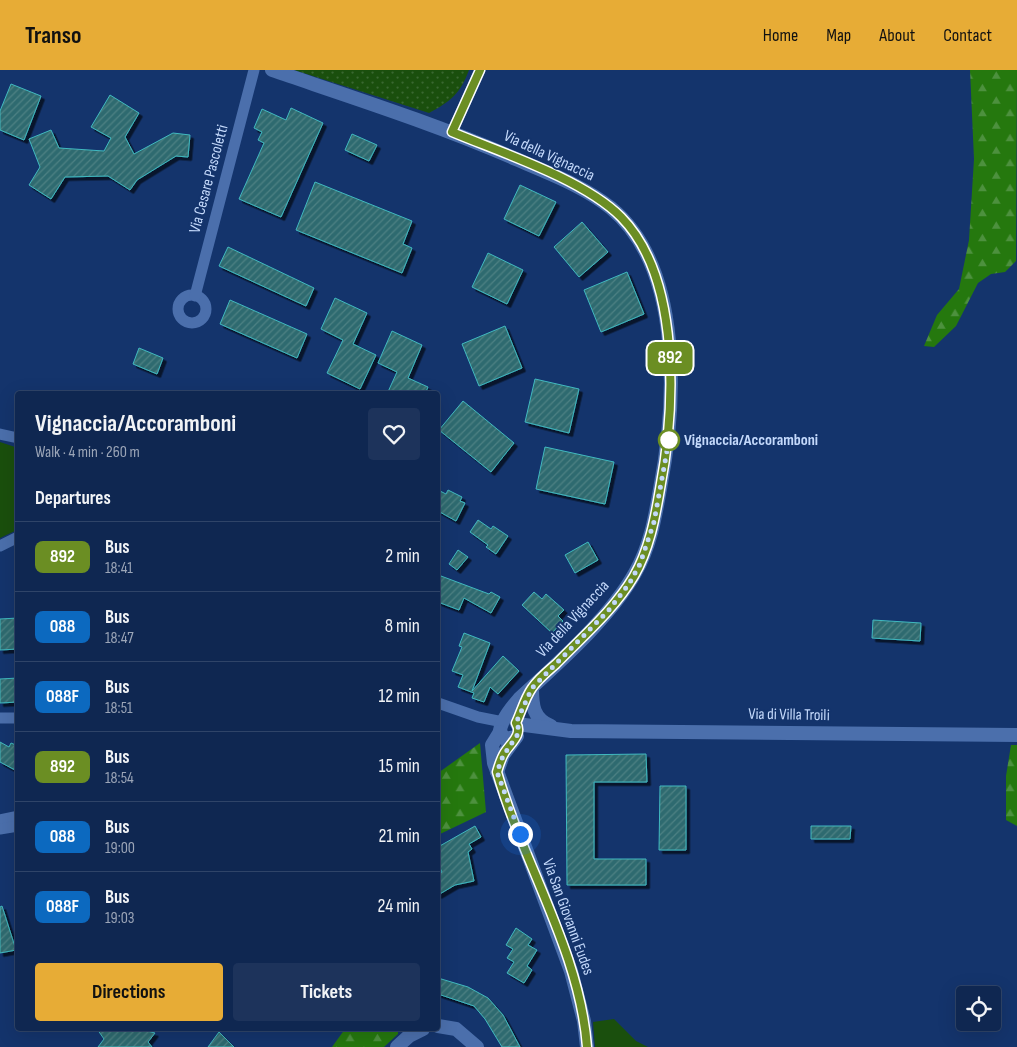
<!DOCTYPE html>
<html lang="en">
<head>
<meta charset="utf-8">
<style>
  body { margin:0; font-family:"Sofia Sans Condensed",sans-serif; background:#1d335b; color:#f1f3f6; height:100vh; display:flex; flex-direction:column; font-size:19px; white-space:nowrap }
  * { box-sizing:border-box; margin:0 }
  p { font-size:16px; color:#9ba5b7 }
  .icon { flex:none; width:28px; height:28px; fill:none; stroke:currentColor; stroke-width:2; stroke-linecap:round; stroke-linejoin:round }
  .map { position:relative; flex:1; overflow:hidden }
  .sheet { position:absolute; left:15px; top:321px; width:425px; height:640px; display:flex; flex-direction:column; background:#0f2751; border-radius:5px; box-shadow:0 5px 20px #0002,0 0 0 1px #2f4468 }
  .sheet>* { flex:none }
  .badge { padding:0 10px; border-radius:8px; font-size:18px; line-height:32px }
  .controls { position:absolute; left:956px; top:916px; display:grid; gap:10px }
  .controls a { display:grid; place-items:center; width:45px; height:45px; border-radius:5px; background:#0f2751; box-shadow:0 5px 20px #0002,0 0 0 1px #2f4468; font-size:25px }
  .you { position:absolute; width:25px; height:25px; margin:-12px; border:4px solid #fff; border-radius:50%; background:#1a73e8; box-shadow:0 0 0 8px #1a73e833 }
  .map>.badge { position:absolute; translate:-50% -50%; box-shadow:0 0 0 2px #fff }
  h2 { padding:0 20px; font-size:19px; line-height:45px }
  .round { display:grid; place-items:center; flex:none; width:52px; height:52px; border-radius:5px; background:#1d335b }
  .summary { display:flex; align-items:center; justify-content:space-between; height:85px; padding:0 20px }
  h1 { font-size:24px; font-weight:700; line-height:38px }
  .cta { display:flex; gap:10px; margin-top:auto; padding:10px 20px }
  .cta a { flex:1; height:58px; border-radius:5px; background:#e7ac36; color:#111; font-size:20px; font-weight:700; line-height:58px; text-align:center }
  .cta a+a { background:#1d335b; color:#f1f3f6 }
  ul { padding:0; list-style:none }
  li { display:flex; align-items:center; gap:15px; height:70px; padding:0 20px; border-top:1px solid #2f4468 }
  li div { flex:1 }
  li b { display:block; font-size:19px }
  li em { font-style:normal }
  li .badge { min-width:55px; font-weight:700; text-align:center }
  header { display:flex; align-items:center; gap:30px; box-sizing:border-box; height:70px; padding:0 25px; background:#e7ac36; color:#111 }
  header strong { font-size:24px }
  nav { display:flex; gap:28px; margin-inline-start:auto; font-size:18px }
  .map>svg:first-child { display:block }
</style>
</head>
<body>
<header>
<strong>Transo</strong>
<nav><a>Home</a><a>Map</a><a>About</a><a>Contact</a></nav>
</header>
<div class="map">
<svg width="1017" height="977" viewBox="0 0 1017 977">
  <defs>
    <pattern id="forest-firs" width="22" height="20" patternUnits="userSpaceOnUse" patternTransform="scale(1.25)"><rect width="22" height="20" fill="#25780e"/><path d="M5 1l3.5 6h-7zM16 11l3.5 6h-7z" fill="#4d913e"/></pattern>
    <pattern id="park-dots" width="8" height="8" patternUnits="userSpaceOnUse" patternTransform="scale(1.25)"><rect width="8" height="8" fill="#1a4f0d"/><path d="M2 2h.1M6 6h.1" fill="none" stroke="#3a6831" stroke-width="1.8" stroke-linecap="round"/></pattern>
    <pattern id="building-hatch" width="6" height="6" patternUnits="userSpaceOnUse" patternTransform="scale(1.25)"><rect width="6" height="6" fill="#2f6b6f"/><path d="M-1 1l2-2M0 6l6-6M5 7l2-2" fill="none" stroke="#4c8084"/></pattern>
    <filter id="shadow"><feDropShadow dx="3.5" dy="3.5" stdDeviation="0" flood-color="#0009"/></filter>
  </defs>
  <rect width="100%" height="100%" fill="#14346c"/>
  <g fill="#1a4f0d">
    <path d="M0,372L18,378L17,460L0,468Z"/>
    <path d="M614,949L636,971L648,977H595L593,952Z"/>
  </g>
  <g fill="url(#forest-firs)">
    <path d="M970,0H1017L1016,191L1005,202L991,204L978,213L956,256L934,277L924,276L937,245L959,219L969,170L974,89Z"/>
    <path d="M480,673L486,742L438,765V703Z"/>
    <path d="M1011,675H1017V756L1006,750V706Z"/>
    <path d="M345,959H398V964L384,977H332Z"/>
  </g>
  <path fill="url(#park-dots)" d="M294,0H469C460,24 451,31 429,43Z"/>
  <g fill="url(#building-hatch)" stroke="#40b9c0" filter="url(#shadow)">
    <path d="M11,14L41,26L24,70L0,60V41Z"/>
    <path d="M110,25L139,43L125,67L134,84L173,63L190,65L188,87L176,86L137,110L130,120L108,106L65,107L51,129L29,115L40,97L29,69L51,60L59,78L104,81L111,68L91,57Z"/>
    <path d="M291,38L323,53L281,147L239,129L264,73L258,70L262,62L254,58L262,39L286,50Z"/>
    <path d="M352,64L377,75L369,91L345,80Z"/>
    <path d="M315,112L412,151L403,174L412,178L402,203L296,160Z"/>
    <path d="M520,115L556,132L539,166L504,149Z"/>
    <path d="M582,152L608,182L579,207L554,177Z"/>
    <path d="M228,177L314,218L306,236L219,196Z"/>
    <path d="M488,183L523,200L507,234L472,217Z"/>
    <path d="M627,202L644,244L601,262L584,220Z"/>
    <path d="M335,228L367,243L353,274L376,285L360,319L327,303L343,270L321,259Z"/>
    <path d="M230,230L307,264L297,288L220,254Z"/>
    <path d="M505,256L522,298L479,316L462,274Z"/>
    <path d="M392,261L422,275L408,308L428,317L425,324H387L397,302L378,293Z"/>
    <path d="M139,278L163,288L157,304L133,294Z"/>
    <path d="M535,309L579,319L569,363L525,352Z"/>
    <path d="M463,331L514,373L491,402L439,360Z"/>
    <path d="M545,377L614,392L605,434L536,419Z"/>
    <path d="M438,420L446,424L448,420L462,427L460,431L465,433L456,451L438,441Z"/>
    <path d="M478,450L491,459L493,456L508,466L496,484L486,477L488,475L470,462Z"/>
    <path d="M588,472L598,490L575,503L565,485Z"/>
    <path d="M458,480L468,487L457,500L449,494Z"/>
    <path d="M441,506L489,524L491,522L500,527L491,543L464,528L459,540L438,532V511Z"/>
    <path d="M534,522L542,529L546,524L564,540L558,546L563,551L552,563L522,535Z"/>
    <path d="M18,548V579L0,580V549Z"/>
    <path d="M873,550L921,553L920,571L872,568Z"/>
    <path d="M464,563L490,573L472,621L503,586L519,601L498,624L490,617L484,632L472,628L474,623L458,617L463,605L452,601L462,577L459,576Z"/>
    <path d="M18,608V632L0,633V609Z"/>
    <path d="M0,672L9,677L11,673L18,676V693L15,700L0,692Z"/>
    <path d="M646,684L647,712H594V789H646V815H567L566,685Z"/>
    <path d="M660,716H686V780H659Z"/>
    <path d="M475,756L481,767L469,774L472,779L468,782L474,811L455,815L438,825V804L442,802L438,794V777Z"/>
    <path d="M811,756H851L850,769H811Z"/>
    <path d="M2,836L16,880L0,883V837Z"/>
    <path d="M516,858L532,869L528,875L537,880L527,896L532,900L524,913L507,903L514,892L507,888L513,879L506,875Z"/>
    <path d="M438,908L468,917L488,928L503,945L520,977H502L485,949L474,936L438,924Z"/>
    <path d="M97,959H139L155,963L148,972L152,977H98L104,969Z"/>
    <path d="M219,962L234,977H208Z"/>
  </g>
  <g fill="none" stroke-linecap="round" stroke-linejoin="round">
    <g stroke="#4b6fac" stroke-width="11">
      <path d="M452,62L480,0"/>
      <circle cx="192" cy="239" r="14"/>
      <path d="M195,226L254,0"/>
      <path d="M0,364L18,368"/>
      <path d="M0,476L18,467"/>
      <path d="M438,633L478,647L503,652"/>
      <path d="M0,648H18"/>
      <path d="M0,750L18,746"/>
      <path d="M0,759L18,756"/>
    </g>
    <g stroke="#4b6fac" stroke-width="14">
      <path d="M272,0C354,28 436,54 516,89C548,103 584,116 611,138C684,198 676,336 660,419C655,448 650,477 635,503C610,548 557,594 519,629C512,637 500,652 500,662L505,669L516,667"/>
      <path d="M532,618C532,635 533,649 551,656"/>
      <path d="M517,654L571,661L1017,665"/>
      <path d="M500,662L492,675L494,693L571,901L584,951L587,977"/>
      <path d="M497,702L503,685L517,666"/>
      <path d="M438,956L456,959L477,977"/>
      <path d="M397,977L409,966L423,959"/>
    </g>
  </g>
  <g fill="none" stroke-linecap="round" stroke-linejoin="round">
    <g stroke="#fff" stroke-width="11">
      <path id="line" d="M480,0L452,62C502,83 583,109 621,147C682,209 675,341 660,419C655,449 649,480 634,506C614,540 583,566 556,594C548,601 538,609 532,618C525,628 521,642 516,653C523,664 511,673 505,682C501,688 499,695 497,702C523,793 580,882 587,977"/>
    </g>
    <use href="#line" stroke="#6b8e23" stroke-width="8"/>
    <path stroke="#c4d9fb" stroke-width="5" stroke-dasharray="0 9" d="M520,764L497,702L503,686L518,664L519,659L516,653L532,618L608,541L629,514L640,494L654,452L669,370"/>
  </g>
  <circle fill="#fff" stroke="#6b8e23" stroke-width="2.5" cx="669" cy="370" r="10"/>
  <g text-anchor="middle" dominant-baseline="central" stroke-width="4" stroke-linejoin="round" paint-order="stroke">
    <g font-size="16" fill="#c4d9fb" stroke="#14346c">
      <text transform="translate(549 86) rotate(25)">Via della Vignaccia</text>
      <text transform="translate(209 109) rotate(-75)">Via Cesare Pascoletti</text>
      <text transform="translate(573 549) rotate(-47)">Via della Vignaccia</text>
      <text transform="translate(789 645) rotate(1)">Via di Villa Troili</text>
      <text transform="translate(568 847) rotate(70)">Via San Giovanni Eudes</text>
    </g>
    <g font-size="16" font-weight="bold" fill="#c4d9fb" stroke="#14346c" text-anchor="start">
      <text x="684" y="370">Vignaccia/Accoramboni</text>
    </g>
  </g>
</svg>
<div class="controls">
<a><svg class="icon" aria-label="locate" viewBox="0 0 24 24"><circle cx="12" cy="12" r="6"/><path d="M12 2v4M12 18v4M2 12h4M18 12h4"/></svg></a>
</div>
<div class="you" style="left:520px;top:764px"></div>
<b class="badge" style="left:670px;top:288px;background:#6b8e23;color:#fff">892</b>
<section class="sheet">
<div class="summary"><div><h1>Vignaccia/Accoramboni</h1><p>Walk · 4 min · 260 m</p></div><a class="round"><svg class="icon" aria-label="heart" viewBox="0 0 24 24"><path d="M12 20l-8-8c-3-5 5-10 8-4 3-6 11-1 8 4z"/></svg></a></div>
<h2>Departures</h2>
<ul>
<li><span class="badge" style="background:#6b8e23;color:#fff">892</span><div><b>Bus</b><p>18:41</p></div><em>2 min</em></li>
<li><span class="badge" style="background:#0c69bf;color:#fff">088</span><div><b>Bus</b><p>18:47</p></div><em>8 min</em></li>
<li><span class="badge" style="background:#0c69bf;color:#fff">088F</span><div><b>Bus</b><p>18:51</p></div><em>12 min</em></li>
<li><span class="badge" style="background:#6b8e23;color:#fff">892</span><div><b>Bus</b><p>18:54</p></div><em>15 min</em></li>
<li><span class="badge" style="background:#0c69bf;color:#fff">088</span><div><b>Bus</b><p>19:00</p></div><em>21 min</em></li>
<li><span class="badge" style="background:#0c69bf;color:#fff">088F</span><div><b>Bus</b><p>19:03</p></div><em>24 min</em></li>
</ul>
<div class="cta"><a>Directions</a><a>Tickets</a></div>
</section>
</div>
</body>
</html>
